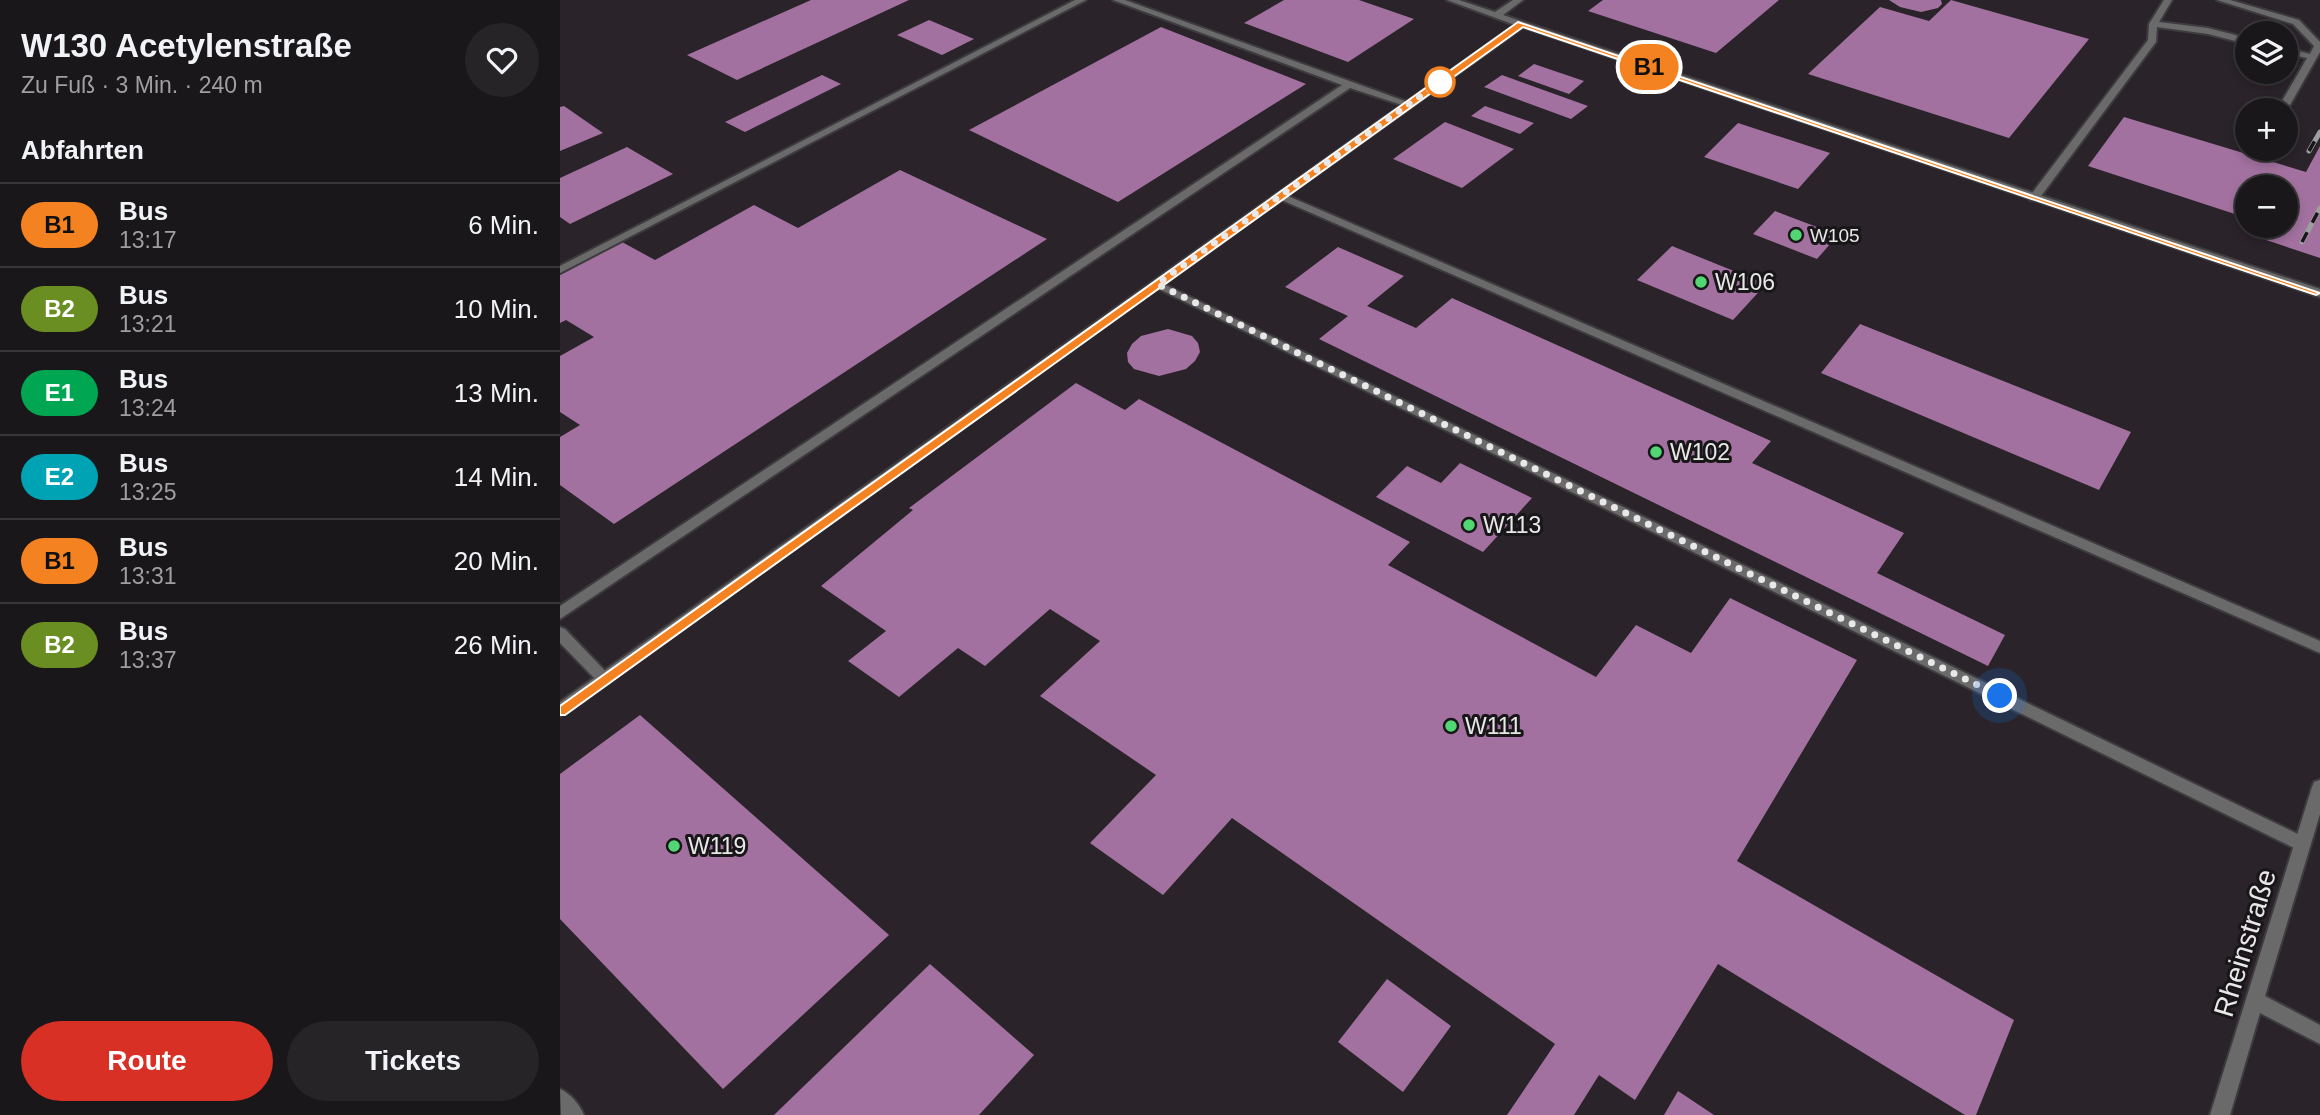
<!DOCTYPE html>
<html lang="de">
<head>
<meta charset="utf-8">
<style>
  body { margin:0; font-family:Helvetica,sans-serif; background:#262426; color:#f1f3f6; height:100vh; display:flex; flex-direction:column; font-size:26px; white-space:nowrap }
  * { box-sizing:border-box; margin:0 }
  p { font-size:23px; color:#9f9fa2 }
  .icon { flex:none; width:38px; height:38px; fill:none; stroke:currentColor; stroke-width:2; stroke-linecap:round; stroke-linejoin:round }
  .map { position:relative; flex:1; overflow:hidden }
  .details { display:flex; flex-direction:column; background:#191719; width:560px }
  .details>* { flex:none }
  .badge { padding:0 14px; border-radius:23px; font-size:24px; line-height:46px }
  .controls { position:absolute; left:1675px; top:21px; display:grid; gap:14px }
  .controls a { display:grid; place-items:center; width:63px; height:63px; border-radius:50%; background:#191719; box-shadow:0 4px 10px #0003,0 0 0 2px #373638; font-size:35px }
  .you { position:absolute; width:35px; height:35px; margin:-18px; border:5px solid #fff; border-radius:50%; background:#1a73e8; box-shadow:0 0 0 10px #1a73e833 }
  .map>.badge { position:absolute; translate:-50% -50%; box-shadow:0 0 0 4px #fff }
  h2 { padding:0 21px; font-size:26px; line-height:63px }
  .round { display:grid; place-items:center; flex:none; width:74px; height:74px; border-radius:37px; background:#262426 }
  .summary { display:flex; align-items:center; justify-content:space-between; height:119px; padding:0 21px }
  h1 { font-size:33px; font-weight:700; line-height:52px }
  .primary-button { display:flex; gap:14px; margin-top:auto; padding:14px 21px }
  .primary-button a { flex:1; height:80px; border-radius:42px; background:#d93025; color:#fff; font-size:28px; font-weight:700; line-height:80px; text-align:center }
  .primary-button a+a { background:#262426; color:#f1f3f6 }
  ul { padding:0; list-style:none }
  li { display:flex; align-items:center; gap:21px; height:84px; padding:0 21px; border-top:2px solid #373638 }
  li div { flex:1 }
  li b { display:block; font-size:26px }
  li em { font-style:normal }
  li .badge { min-width:77px; font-weight:700; text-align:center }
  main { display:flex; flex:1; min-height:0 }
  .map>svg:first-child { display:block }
</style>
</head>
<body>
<main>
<section class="details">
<div class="summary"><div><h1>W130 Acetylenstraße</h1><p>Zu Fuß · 3 Min. · 240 m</p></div><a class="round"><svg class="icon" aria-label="heart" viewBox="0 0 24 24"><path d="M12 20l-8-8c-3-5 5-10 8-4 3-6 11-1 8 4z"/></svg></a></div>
<h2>Abfahrten</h2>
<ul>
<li><span class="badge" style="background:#f58220;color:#111">B1</span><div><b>Bus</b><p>13:17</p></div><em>6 Min.</em></li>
<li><span class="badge" style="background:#6b8e23;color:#fff">B2</span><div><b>Bus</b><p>13:21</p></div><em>10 Min.</em></li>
<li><span class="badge" style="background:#00a651;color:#fff">E1</span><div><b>Bus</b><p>13:24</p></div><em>13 Min.</em></li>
<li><span class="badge" style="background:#00a3b4;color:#fff">E2</span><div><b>Bus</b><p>13:25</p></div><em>14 Min.</em></li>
<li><span class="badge" style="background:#f58220;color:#111">B1</span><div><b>Bus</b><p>13:31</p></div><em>20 Min.</em></li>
<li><span class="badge" style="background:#6b8e23;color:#fff">B2</span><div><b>Bus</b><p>13:37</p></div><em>26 Min.</em></li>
</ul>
<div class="primary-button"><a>Route</a><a>Tickets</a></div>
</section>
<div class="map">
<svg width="1760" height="1115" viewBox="0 0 1760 1115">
  <rect width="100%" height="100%" fill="#211f21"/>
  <path fill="#2a232a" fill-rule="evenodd" d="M0,0H1760V1115H0ZM1687,33H1726V72H1687ZM1687,110H1726V149H1687ZM1687,187H1726V226H1687Z"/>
  <g fill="#a2719f">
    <path d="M251,0H349L177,80L127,55Z"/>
    <path d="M724,0H799L854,19L788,62L684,23Z"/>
    <path d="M1043,0H1219L1156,53L1028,11Z"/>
    <path d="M1329,0H1381L1382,4L1378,8L1361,12L1340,7Z"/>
    <path d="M1391,0L1529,39L1449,138L1248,74L1320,7L1369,21Z"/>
    <path d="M369,20L414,39L382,55L337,35Z"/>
    <path d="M601,27L746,84L558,202L409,130Z"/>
    <path d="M974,64L1024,81L1009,94L958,76Z"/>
    <path d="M262,75L281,84L185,132L165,122Z"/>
    <path d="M942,75L1028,106L1011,119L924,87Z"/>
    <path d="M4,106L43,133L0,151V107Z"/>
    <path d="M925,106L974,123L960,134L911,116Z"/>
    <path d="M1564,117L1746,172L1760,146V258L1703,239L1710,226H1726V187H1687V218L1528,166Z"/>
    <path d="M885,122L954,149L902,188L833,159Z"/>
    <path d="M1178,123L1270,153L1238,189L1144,157Z"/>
    <path d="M67,147L113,174L10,224L0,217V178Z"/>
    <path d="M340,170L487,239L54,524L0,485V437L20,425L0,412V356L34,337L6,320L0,323V275L62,242L95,260L194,205L238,228Z"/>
    <path d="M1215,211L1278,235L1257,259L1193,234Z"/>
    <path d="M1112,246L1206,284L1173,320L1077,280Z"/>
    <path d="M778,247L844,276L807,306L856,328L892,298L1211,441L1192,463L1344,533L1317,573L1445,635L1428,666L759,339L788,316L725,287Z"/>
    <path d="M1300,324L1571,432L1539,490L1261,373Z"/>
    <path d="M608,329L632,336L638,343L640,352L635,361L626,369L599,376L574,369L568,362L567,353L572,344L581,336Z"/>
    <path d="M516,383L565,410L579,399L850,542L828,565L1036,677L1076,625L1131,653L1170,598L1297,660L1177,861L1454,1020L1416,1115H1405L1158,964L1075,1100L1039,1075L1014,1115H947L995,1044L672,818L603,895L530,843L596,775L480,696L540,641L490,609L425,666L398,648L339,697L288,661L326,631L261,586L353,510L349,508Z"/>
    <path d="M900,463L972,498L923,552L816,497L847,466L881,483Z"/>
    <path d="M80,715L329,935L163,1089L0,919V774Z"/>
    <path d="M370,964L474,1055L419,1115H214Z"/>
    <path d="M827,979L891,1026L843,1092L778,1042Z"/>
    <path d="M1118,1091L1154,1115H1104Z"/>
  </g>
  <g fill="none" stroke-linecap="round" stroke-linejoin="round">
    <g stroke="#3d3b3d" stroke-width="4">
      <g id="service">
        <path d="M515,0H526L0,273V266Z"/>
        <path d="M553,0H565L853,104L845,106L790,88L0,619V606L782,85Z"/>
        <path d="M1604,0H1612L1599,22L1648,28L1687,38V44L1648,34L1597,27L1596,42L1478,200H1470V196L1588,40L1589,24Z"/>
        <path d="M1657,0H1670L1739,20L1760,42V52L1726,112L1717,110L1747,58L1726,54V48L1750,54L1754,46L1733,24Z"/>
        <path d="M1696,149H1706L1700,153L1696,152Z"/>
        <path d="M721,193L1760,641V653L717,198L716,196Z"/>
        <path d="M597,281L1748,839L1750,844L1748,849L1742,852L1736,849L593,286L591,284Z"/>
        <path d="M0,627L5,629L49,675L52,679L49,683L44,685L39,683L0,643Z"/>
      </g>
    </g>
    <g stroke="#3d3b3d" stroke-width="4">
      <g id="minor">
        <path d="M887,0H899L935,12L953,0H963L943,15L1760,289V297L963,27L0,716V702L955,25Z"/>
        <path d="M1760,780V814L1705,996L1760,1025V1044L1700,1013L1670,1115H1650L1752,787L1754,782Z"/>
        <path d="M0,1089C11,1094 19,1104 24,1115H1Z"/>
      </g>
    </g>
    <use href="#service" fill="#6b6a6b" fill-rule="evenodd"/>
    <use href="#minor" fill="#6b6a6b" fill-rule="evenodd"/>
    <g stroke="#9f9e9f" stroke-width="5">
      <g id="rail">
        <path d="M1749,151L1760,132"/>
        <path d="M1742,242L1760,208"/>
      </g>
    </g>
    <use href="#rail" stroke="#181618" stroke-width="3.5" stroke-dasharray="11" stroke-linecap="butt"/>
  </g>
  <path fill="#f58220" stroke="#fff" stroke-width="2" d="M958,22L1760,293L1756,295L963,27L5,715H0V706Z"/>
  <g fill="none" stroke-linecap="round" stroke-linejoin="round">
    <path stroke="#e9e8e9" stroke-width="7" stroke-dasharray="0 12.6" d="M880,82L597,284L1440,696"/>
  </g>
  <circle fill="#fff" stroke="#f58220" stroke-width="3.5" cx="880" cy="82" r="14"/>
  <g fill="#52d673" stroke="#181618" stroke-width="2.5">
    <circle cx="1236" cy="235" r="7"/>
    <circle cx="1141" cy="282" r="7"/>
    <circle cx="1096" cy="452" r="7"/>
    <circle cx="909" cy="525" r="7"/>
    <circle cx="891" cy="726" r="7"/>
    <circle cx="114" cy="846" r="7"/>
  </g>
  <g text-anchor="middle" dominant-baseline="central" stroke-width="6" stroke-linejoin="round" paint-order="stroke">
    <g font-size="19" fill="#e9e8e9" stroke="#181618" text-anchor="start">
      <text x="1250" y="235">W105</text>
    </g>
    <g font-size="23" fill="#e9e8e9" stroke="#181618" text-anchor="start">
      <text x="1155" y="282">W106</text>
      <text x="1110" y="452">W102</text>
      <text x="923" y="525">W113</text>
      <text x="905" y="726">W111</text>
      <text x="128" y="846">W119</text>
    </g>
    <g font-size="28" fill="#e9e8e9" stroke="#181618">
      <text transform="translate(1685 943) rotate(-73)">Rheinstraße</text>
    </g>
  </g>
</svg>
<div class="controls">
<a><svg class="icon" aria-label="layers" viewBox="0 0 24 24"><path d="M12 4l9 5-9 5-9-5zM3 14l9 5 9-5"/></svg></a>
<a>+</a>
<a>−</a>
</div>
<div class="you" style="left:1440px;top:696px"></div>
<b class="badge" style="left:1089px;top:67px;background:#f58220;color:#111">B1</b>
</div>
</main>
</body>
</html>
